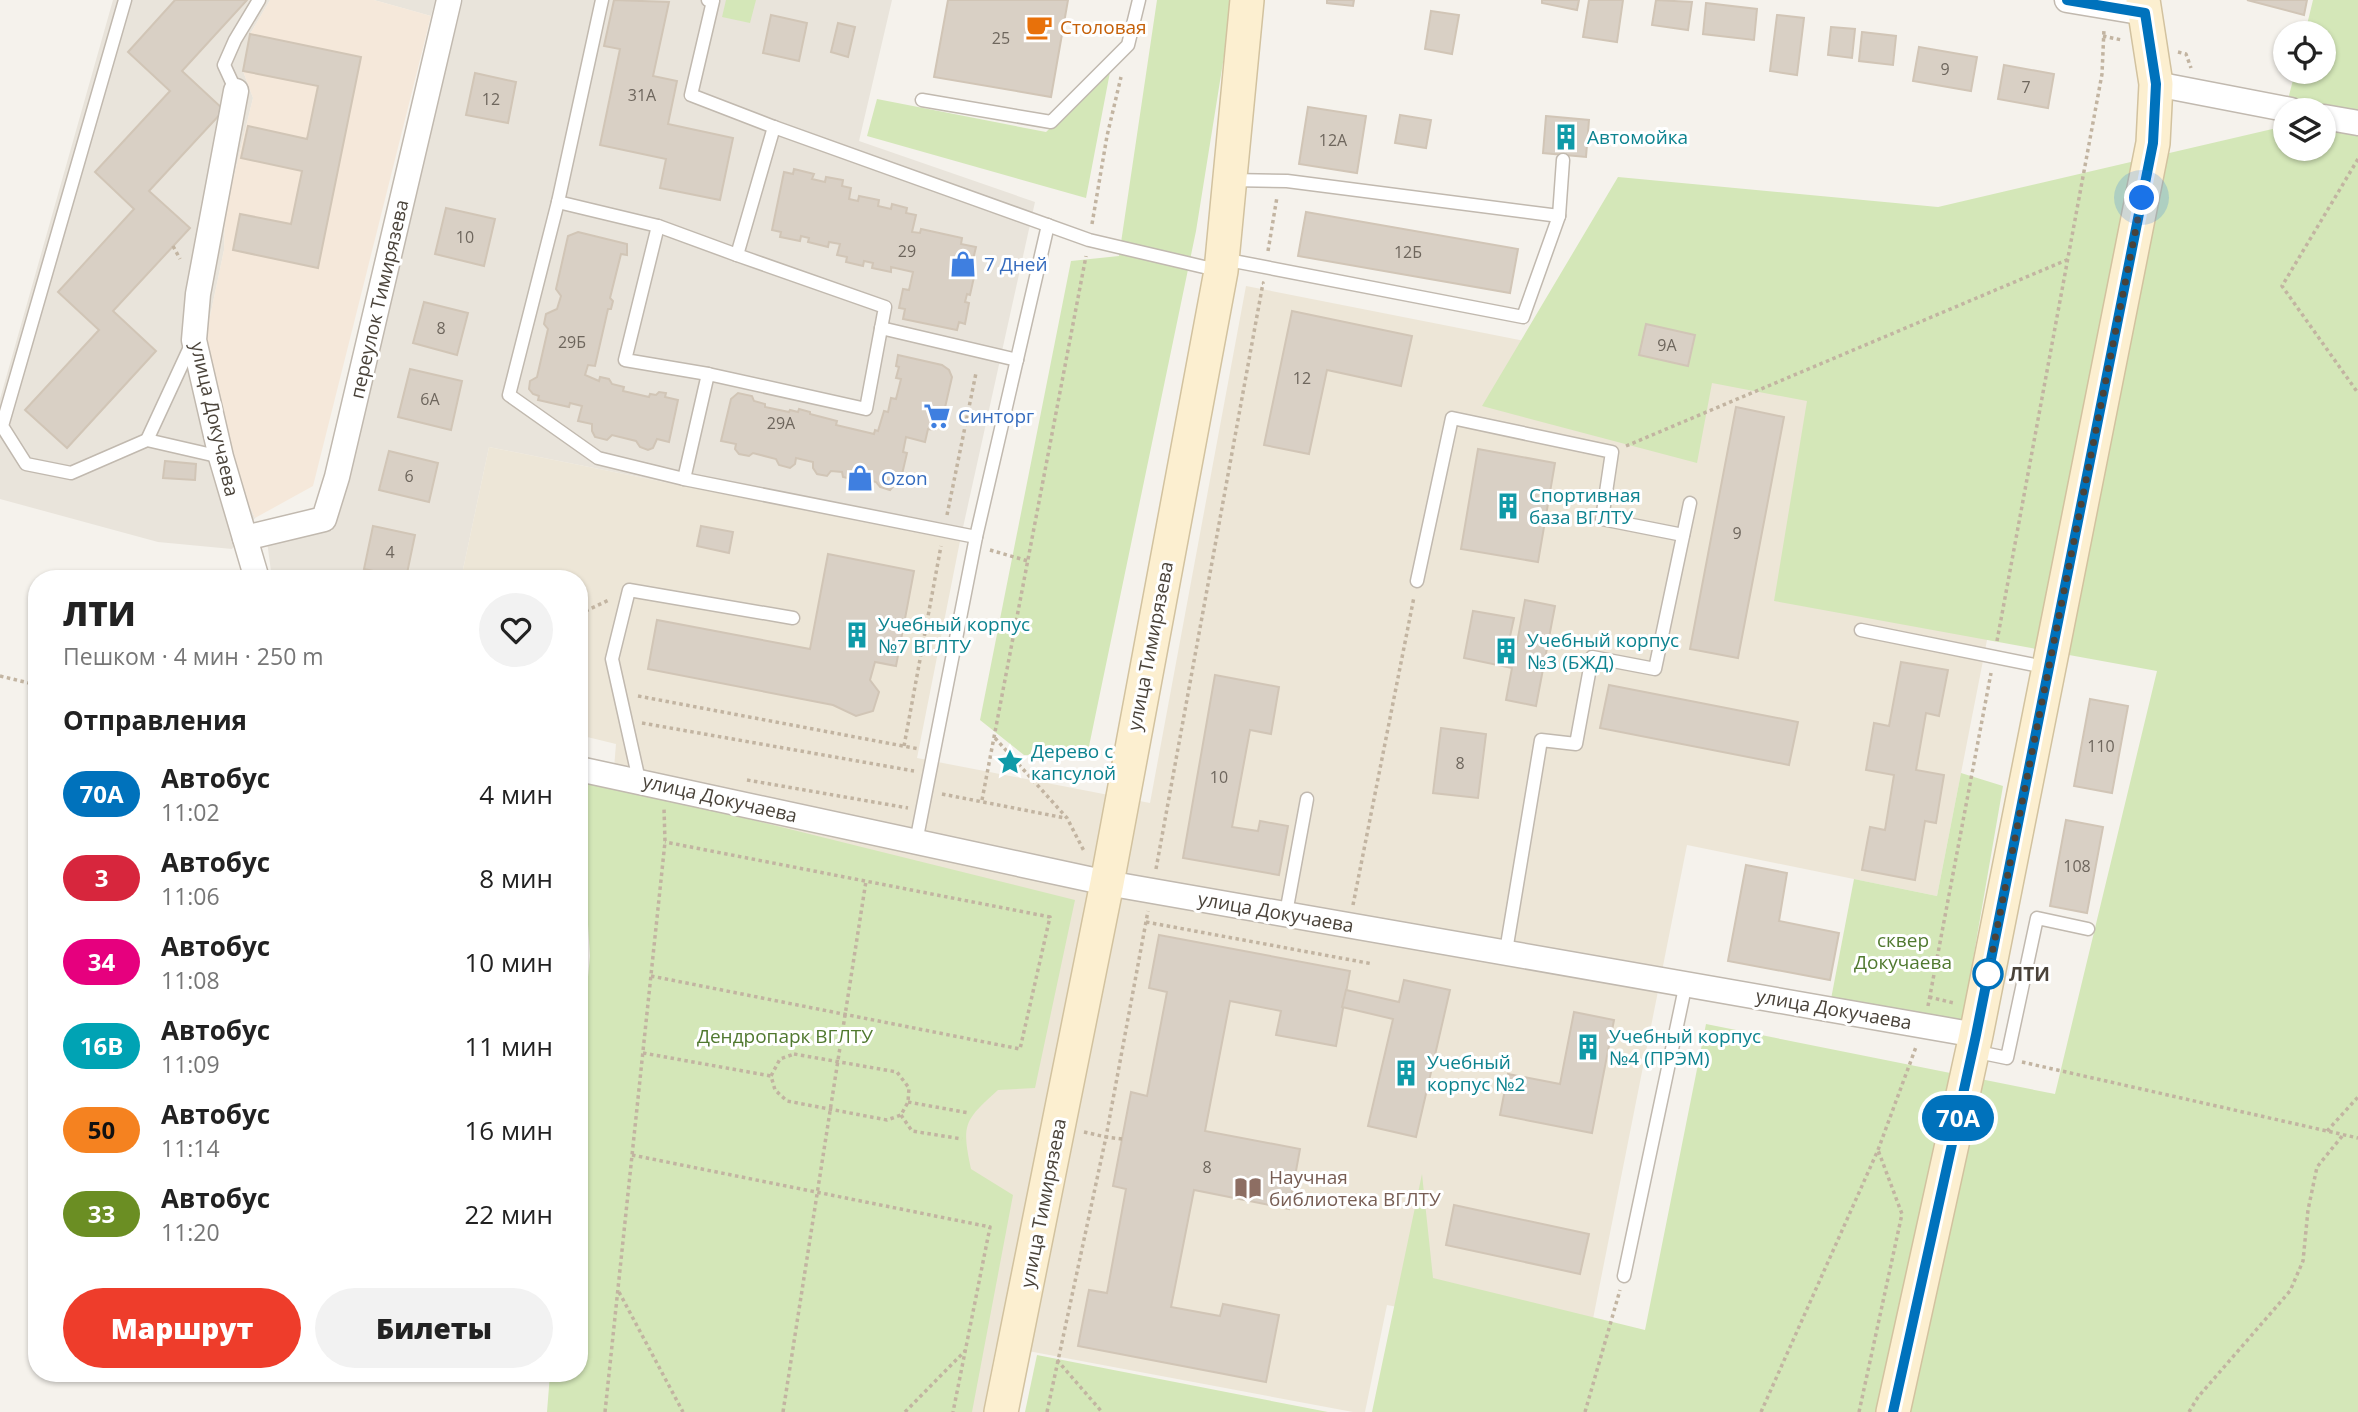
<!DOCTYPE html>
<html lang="ru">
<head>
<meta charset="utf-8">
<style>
  body { margin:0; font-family:"Open Sans",sans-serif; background:#f2f2f2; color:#222; height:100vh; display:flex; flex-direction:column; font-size:26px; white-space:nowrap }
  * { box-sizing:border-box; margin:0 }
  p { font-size:23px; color:#767676 }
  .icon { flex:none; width:38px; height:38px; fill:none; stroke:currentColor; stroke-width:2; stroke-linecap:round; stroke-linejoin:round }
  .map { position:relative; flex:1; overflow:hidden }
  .details { position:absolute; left:28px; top:570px; width:560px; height:812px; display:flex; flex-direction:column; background:#fff; border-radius:28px; box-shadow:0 2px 5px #0004 }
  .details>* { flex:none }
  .badge { padding:0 14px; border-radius:23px; font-size:24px; line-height:46px }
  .controls { position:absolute; left:2273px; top:21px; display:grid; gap:14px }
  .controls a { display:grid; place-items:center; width:63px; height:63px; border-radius:50%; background:#fff; box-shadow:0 2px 5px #0004; font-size:35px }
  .you { position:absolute; width:35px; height:35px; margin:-18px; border:5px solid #fff; border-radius:50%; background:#1a73e8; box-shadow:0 0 0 10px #1a73e833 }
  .map>.badge { position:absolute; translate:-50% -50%; box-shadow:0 0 0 4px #fff }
  h2 { padding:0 35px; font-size:26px; line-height:63px }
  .round { display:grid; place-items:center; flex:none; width:74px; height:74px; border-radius:37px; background:#f2f2f2 }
  .head { display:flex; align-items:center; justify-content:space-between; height:119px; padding:0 35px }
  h1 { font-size:33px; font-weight:800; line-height:52px }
  .primary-button { display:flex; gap:14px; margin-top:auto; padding:14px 35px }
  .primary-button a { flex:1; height:80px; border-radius:42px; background:#ee3d2b; color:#fff; font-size:28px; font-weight:800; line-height:80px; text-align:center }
  .primary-button a+a { background:#f2f2f2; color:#222 }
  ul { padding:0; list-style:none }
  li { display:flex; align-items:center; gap:21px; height:84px; padding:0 35px }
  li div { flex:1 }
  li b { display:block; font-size:26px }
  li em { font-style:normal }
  li .badge { min-width:77px; font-weight:700; text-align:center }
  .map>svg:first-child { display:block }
</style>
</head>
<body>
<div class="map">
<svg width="2358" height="1412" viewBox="0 0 2358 1412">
  <rect width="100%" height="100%" fill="#f5f2ec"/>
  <g fill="#e9e4db">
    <path d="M113,0H270L250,34L243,71L253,98L225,212L224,250L204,345L234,472L255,518L232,549L158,542L0,499V399Z"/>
    <path d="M374,0H435L431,16Z"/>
    <path d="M463,0H892L859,141L1035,202L960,541L489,447L461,579H272L267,541L305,529L332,531Z"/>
  </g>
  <path fill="#f5e8da" d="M270,0H374L431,16L313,486L255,518L234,472L204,345L224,250L225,212L253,98L243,71L250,34Z"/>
  <path fill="#ede6d7" d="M1246,286L1901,415L1988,635L1937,896L1687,845L1588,1344L1387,1305L1365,1412H1353L996,1345L983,1412H562L579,1374V1197L616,744L579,735V579H461L489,447L960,541L917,758L1150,803Z"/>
  <g fill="#d4e7b8" fill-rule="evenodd">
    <path d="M726,0H756L750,23L722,17Z"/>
    <path d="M1157,0H1233L1196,231L1087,756L1024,755L980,720L1071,261L1119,256Z"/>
    <path d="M2313,0H2358V1412H1372L1422,1174L1433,1278L1645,1330L1706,1024L2055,1094L2157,671L1774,601L1807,401L1712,383L1697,463L1482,406L1618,177L1938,207L2281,127L2295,72H2324V33H2305ZM2286,110H2324V149H2286Z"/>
    <path d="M1110,72L1086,198L867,136L877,99L1046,132Z"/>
    <path d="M1961,773L2003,786L1962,1023L1831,999L1854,879L1937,896Z"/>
    <path d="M596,781L1075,900L1035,1088L998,1090C965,1120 961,1123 971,1169L1013,1195L972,1412H547L550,1374H579V1071L590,956L582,831L579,825V787Z"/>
    <path d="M1037,1355L1328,1412H1025Z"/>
  </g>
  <g fill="#d9d0c5" stroke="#d1c5b6" stroke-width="2">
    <path d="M175,0H247L182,71L224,110L149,191L190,228L113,311L156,351L67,448L25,410L99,330L58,292L134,209L95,172L170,91L128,52Z"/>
    <path d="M614,0L669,2L653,76L677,81L668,124L733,138L720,200L660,188L666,159L600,145L620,49L604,46Z"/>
    <path d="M948,0H1068L1051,97L934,77Z"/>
    <path d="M1327,0H1354L1353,6L1327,3Z"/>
    <path d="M1542,0H1579L1577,10L1542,3Z"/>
    <path d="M1589,0H1623L1617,42L1583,37Z"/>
    <path d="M1656,0L1692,2L1688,30L1652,25Z"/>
    <path d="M2247,0H2307L2304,15Z"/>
    <path d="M1706,3L1757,9L1754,40L1703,34Z"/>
    <path d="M1431,11L1459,15L1452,54L1425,49Z"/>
    <path d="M771,15L807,23L799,61L763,53Z"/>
    <path d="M1777,15L1804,18L1797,75L1770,71Z"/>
    <path d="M838,23L855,27L848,57L831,52Z"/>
    <path d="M1831,27L1855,29L1852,58L1828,55Z"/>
    <path d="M1862,32L1896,36L1893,65L1859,61Z"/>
    <path d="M250,34L361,57L318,268L233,250L240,214L291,224L302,171L241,158L248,126L307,139L318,86L243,71Z"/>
    <path d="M1919,47L1977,57L1971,91L1913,81Z"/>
    <path d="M2004,65L2054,74L2048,108L1998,99Z"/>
    <path d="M475,73L516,82L508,123L466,115Z"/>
    <path d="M1308,107L1366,116L1357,173L1299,164Z"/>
    <path d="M1400,115L1431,120L1426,148L1395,143Z"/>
    <path d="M1546,116L1589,120L1586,157L1543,153Z"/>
    <path d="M794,169L814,174L812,179L825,182L826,177L843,180L842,186L851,188L849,199L858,201L859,196L879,200L878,206L891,209L892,204L907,208L906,213L916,215L912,232L920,233L921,229L962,238L961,244L976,247L969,276L974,277L970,295L967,294L965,302L969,303L965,324L959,322L957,330L903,319L905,309L899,308L903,289L909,290L913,272L891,267V272L872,268L873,263L864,261L863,266L846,262L847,257L837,255L840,244L829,242L828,247L808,242L809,238L801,236L800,241L780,237L781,232L772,230L784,172L793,174Z"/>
    <path d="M446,208L495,219L484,266L435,254Z"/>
    <path d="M1306,212L1518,249L1510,293L1298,256Z"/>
    <path d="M578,232L627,244V255L621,254L610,298L613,301L611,309H608L595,366L588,365L585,375L599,381L600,377L609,379L612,384L624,387L623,391L649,397L650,394L656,395L659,392L666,393L665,397L678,400L669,442L657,439L653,448L648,450L640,447L636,441L612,435L607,440L595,437L592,431V424L578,421L582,406L570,403L569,407L538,400L539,396L533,394L529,389L530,381L537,377L548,329L544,324L546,314L557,309L561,296L556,289L568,236Z"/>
    <path d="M424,302L468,313L457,355L413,343Z"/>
    <path d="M1292,311L1412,336L1401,386L1327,370L1309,454L1264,445Z"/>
    <path d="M1646,324L1695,335L1688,366L1639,355Z"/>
    <path d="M898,355L942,365L949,370L952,377L941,425L935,430L928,429L925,442L906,437L903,452L907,453L900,483L897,482L890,490L880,487L876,482L866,479L864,482L843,477L842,472L831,471L827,476L817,474L813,468V462L796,458L795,464L790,468L779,465L776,459L753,453L749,456L739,454L735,449L736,444L721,441L731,399L738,393L752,396L754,401L765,404V407L789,412L790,410L798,412L799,409L810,412V414L837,421L836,425L874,434L875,430L878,431L884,411L888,412L891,398L896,399L901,379L896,378L899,367L896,366Z"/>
    <path d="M410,369L462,381L451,430L398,417Z"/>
    <path d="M1736,407L1784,417L1738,658L1690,649Z"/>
    <path d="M1478,449L1555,463L1538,562L1461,549Z"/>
    <path d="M389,451L438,463L429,502L379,490Z"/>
    <path d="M165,461L196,464L195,480L163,478Z"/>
    <path d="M373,526L415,535L406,578L364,569Z"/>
    <path d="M701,526L733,532L729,553L697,546Z"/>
    <path d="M828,554L914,571L896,666L875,662L870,680L879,692L873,711L856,716L833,705L648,669L657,620L810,649Z"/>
    <path d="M1525,600L1555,606L1536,706L1506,700L1512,668L1464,658L1473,611L1514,618L1509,641L1517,643Z"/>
    <path d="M1901,662L1948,670L1939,716L1926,713L1916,770L1944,775L1936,823L1925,821L1915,880L1862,870L1870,827L1885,830L1894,775L1866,770L1874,723L1889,726Z"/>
    <path d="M1215,675L1279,687L1271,734L1250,730L1232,827L1258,831L1260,821L1288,826L1279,875L1183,858Z"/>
    <path d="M1609,685L1798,722L1789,765L1600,728Z"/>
    <path d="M2090,699L2128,706L2112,793L2074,786Z"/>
    <path d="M1441,728L1486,734L1478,798L1433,793Z"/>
    <path d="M2066,820L2103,827L2087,913L2050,906Z"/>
    <path d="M1746,865L1787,873L1779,921L1839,933L1830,980L1728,961Z"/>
    <path d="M1159,935L1350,971L1336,1046L1276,1035L1281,1011L1230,1001L1205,1131L1300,1149L1289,1209L1194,1190L1171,1307L1220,1316L1223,1304L1279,1315L1266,1382L1078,1346L1089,1290L1107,1293L1126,1189L1113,1186L1131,1092L1147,1096L1167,992L1149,988Z"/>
    <path d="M1404,980L1450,990L1416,1137L1368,1126L1393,1019L1342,1007L1346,990L1399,1002Z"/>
    <path d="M1574,1012L1614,1020L1592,1133L1500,1115L1508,1074L1560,1084Z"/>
    <path d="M1454,1205L1589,1234L1580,1274L1446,1245Z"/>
  </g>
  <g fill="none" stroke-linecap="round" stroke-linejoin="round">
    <g stroke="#c1b9af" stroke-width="15">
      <g id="service">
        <path d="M125,0L2,426L26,464L71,473L147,440L221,457"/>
        <path d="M602,0L558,202L658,226L737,255"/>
        <path d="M708,0L713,1L691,95L774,127L1089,240L1221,271"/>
        <path d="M236,91L224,65L235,40L259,0"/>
        <path d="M922,100L1051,122L1128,45L1139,0"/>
        <path d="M774,127L737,255L885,307L866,409L708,374L684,479L976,537"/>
        <path d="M1230,180L1287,181L1559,216L1563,160"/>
        <path d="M558,202L509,395L598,458L684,479"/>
        <path d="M658,226L625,360L708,374"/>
        <path d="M1223,259L1523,317L1559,216"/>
        <path d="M881,328L1017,360"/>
        <path d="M147,440L191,345"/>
        <path d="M1417,581L1452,418L1612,452L1602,519L1683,535"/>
        <path d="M1861,630L2049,668"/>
        <path d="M639,780L612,659L629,590L793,618"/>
        <path d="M916,842L976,537L1048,225"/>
        <path d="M1286,913L1307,799"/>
        <path d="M1506,951L1541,740L1576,744L1592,657L1655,669L1690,503"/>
        <path d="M1973,1051L2007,1058L2037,918L2088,929"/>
        <path d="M1624,1276L1686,983"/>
      </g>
    </g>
    <g stroke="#c1b9af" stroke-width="27">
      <g id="minor">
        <path d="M2067,0L2145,13"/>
        <path d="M2156,84L2291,110"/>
        <path d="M236,91L198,294L194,340L221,457L257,579"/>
        <path d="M2324,117L2358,123"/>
        <path d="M245,538L324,519L337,477L449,0"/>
        <path d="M579,769L1107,883L1976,1035"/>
      </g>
    </g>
    <g stroke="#d2c29f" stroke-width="36">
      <g id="secondary">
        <path d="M1001,1412L1107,883L1221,271L1247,0"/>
        <path d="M1893,1412L1976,1035L2153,143L2156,84L2143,0"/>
      </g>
    </g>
    <g stroke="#c2b4a1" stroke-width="3.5" stroke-dasharray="3.5 3.5" stroke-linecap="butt">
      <path d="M2103,36L2122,40"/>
      <path d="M2178,52L2186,54L2191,68"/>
      <path d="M2358,159L2282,286L2358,393"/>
      <path d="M1092,224L1107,136L1121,77"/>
      <path d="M173,246L180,259"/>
      <path d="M1268,251L1277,197"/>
      <path d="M1626,446L2069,259"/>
      <path d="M947,515L976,373"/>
      <path d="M990,550L1028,561"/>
      <path d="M579,614L609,600"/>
      <path d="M1997,641L2102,74L2104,29"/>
      <path d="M0,676L37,685"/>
      <path d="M638,696L919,749"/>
      <path d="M642,723L914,771"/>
      <path d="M995,738L1067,818L1085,853"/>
      <path d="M904,746L941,546"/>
      <path d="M747,780L908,808"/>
      <path d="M942,794L1065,818"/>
      <path d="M982,800L1086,256"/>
      <path d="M1156,869L1263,283H1262"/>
      <path d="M1353,905L1414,597"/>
      <path d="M1146,922L1373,964"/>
      <path d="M651,976L1020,1049L1050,917L665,842"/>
      <path d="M1929,997L1954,1003"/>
      <path d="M1928,1006L1991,673"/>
      <path d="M643,1053L771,1076"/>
      <path d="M794,1054L897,1072L909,1088L908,1102L901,1115L887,1120L787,1101L775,1090L771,1076L780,1059Z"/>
      <path d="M2022,1062L2358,1138"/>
      <path d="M908,1102L969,1113"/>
      <path d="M901,1115L912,1131L962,1139"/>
      <path d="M2327,1131L2358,1097"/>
      <path d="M1084,1132L1106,1137L1148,911"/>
      <path d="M632,1155L990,1227L953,1412"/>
      <path d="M619,1292L683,1412"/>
      <path d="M1057,1360L1102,1412"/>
      <path d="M605,1412L665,842L664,808"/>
      <path d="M783,1412L866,881"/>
      <path d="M905,1412L965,1351"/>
      <path d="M1047,1412L1106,1137L1122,1139"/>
      <path d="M1585,1412L1620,1290"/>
      <path d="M1761,1412L1878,1150L1916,1047"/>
      <path d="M1859,1412L1902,1214L1878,1150"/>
      <path d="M2189,1412L2198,1397L2290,1291L2303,1261L2308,1210L2317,1167L2343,1135"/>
    </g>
    <use href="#service" stroke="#fff" stroke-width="12"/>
    <use href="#minor" stroke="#fff" stroke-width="24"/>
    <use href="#secondary" stroke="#fcefd0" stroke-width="33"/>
  </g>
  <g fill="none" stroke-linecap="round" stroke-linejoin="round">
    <g stroke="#fff" stroke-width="16">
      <path id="line" d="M1893,1412L1976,1035L2153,143L2156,84L2145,13L2067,0"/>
    </g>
    <use href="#line" stroke="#0072bc" stroke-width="10"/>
    <path stroke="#4a433a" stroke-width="7" stroke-dasharray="0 12.6" d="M1988,974L2142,198"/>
  </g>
  <defs>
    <g id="cafe-bare" transform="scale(2.1)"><path d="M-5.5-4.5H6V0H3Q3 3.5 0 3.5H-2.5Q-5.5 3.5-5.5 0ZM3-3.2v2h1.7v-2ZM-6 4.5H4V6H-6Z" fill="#e8710a" stroke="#fff" stroke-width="2.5" paint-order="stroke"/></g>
    <g id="building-bare" transform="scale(2.1)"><path d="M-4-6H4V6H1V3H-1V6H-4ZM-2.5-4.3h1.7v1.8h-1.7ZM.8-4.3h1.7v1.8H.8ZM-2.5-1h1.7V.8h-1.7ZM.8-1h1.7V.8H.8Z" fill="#0f9aa8" stroke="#fff" stroke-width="2.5" paint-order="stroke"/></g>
    <g id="shop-bare" transform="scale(2.1)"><path d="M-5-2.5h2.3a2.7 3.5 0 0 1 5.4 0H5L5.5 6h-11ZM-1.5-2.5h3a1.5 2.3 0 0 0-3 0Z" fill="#3f7fe0" stroke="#fff" stroke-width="2.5" paint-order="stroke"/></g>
    <g id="supermarket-bare" transform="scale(2.1)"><path d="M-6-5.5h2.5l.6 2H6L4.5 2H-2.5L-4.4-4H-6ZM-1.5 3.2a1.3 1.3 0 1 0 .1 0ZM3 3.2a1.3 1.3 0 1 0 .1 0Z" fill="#3f7fe0" stroke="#fff" stroke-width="2.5" paint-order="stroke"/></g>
    <g id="sight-bare" transform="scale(2.1)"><path d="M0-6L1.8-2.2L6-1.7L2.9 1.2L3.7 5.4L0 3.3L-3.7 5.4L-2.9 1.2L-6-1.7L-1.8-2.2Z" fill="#0f9aa8" stroke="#fff" stroke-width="2.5" paint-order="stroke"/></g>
    <g id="library-bare" transform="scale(2.1)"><path d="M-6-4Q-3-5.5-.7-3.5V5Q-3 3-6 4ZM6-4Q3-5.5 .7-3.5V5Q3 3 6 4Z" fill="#8d6e63" stroke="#fff" stroke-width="2.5" paint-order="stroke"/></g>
  </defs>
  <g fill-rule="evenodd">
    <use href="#cafe-bare" x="1039" y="27"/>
    <use href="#building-bare" x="1566" y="137"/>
    <use href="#shop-bare" x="963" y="264"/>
    <use href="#supermarket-bare" x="937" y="416"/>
    <use href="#shop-bare" x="860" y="478"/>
    <use href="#building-bare" x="1508" y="506"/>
    <use href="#building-bare" x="857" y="635"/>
    <use href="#building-bare" x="1506" y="651"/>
    <use href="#sight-bare" x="1010" y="762"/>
    <use href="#building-bare" x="1588" y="1047"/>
    <use href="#building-bare" x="1406" y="1073"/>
    <use href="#library-bare" x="1248" y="1188"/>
  </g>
  <circle fill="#fff" stroke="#0072bc" stroke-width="3.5" cx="1988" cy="974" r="14"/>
  <g text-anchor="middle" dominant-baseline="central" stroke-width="6" stroke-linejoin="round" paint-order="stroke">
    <g font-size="16" fill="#6e665d">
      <text x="1001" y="38">25</text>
      <text x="1945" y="69">9</text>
      <text x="2026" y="87">7</text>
      <text x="642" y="95">31А</text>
      <text x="491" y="99">12</text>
      <text x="1333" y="140">12А</text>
      <text x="465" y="237">10</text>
      <text x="907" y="251">29</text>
      <text x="1408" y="252">12Б</text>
      <text x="441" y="328">8</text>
      <text x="572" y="342">29Б</text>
      <text x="1667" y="345">9А</text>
      <text x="1302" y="378">12</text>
      <text x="430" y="399">6А</text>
      <text x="781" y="423">29А</text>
      <text x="409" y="476">6</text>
      <text x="1737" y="533">9</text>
      <text x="390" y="552">4</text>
      <text x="2101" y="746">110</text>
      <text x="1460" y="763">8</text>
      <text x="1219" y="777">10</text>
      <text x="2077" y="866">108</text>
      <text x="1207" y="1167">8</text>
    </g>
    <g font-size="19" fill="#c56008" stroke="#fff" text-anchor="start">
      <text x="1060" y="27">Столовая</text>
    </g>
    <g font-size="19" fill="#0d838f" stroke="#fff" text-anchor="start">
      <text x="1587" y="137">Автомойка</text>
      <text x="1529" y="495">Спортивная<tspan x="1529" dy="22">база ВГЛТУ</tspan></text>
      <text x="878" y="624">Учебный корпус<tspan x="878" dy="22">№7 ВГЛТУ</tspan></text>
      <text x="1527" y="640">Учебный корпус<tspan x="1527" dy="22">№3 (БЖД)</tspan></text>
      <text x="1031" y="751">Дерево с<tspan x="1031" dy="22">капсулой</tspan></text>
      <text x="1609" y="1036">Учебный корпус<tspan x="1609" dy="22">№4 (ПРЭМ)</tspan></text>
      <text x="1427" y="1062">Учебный<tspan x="1427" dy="22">корпус №2</tspan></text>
    </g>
    <g font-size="19" fill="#366cbe" stroke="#fff" text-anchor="start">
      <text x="984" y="264">7 Дней</text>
      <text x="958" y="416">Синторг</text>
      <text x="881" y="478">Ozon</text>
    </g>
    <g font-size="19" fill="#4a433a" stroke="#fff">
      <text transform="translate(379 299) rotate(-77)">переулок Тимирязева</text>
      <text transform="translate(215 419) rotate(77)">улица Докучаева</text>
      <text transform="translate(1150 646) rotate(-79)">улица Тимирязева</text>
      <text transform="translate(720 798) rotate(13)">улица Докучаева</text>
      <text transform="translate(1276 912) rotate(10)">улица Докучаева</text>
      <text transform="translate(1834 1009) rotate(10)">улица Докучаева</text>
      <text transform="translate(1043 1203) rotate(-79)">улица Тимирязева</text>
    </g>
    <g font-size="19" fill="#50792f" stroke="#fff">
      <text x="1903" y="940">сквер<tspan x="1903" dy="22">Докучаева</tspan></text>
      <text x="785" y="1036">Дендропарк ВГЛТУ</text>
    </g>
    <g font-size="19" font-weight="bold" fill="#4a433a" stroke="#fff" text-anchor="start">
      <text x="2009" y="974">ЛТИ</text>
    </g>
    <g font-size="19" fill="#785e54" stroke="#fff" text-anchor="start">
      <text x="1269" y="1177">Научная<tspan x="1269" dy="22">библиотека ВГЛТУ</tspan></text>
    </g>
  </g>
</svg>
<div class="controls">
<a><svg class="icon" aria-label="locate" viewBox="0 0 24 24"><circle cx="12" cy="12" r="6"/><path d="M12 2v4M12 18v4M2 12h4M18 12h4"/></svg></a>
<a><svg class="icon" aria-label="layers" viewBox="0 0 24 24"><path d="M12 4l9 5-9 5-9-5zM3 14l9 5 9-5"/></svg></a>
</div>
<div class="you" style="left:2142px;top:198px"></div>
<b class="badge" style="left:1958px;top:1118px;background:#0072bc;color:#fff">70А</b>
<section class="details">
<div class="head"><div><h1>ЛТИ</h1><p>Пешком · 4 мин · 250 m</p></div><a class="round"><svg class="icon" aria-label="heart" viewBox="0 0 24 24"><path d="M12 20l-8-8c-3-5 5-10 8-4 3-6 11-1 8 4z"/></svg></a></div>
<h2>Отправления</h2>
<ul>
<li><span class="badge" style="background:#0072bc;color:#fff">70А</span><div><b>Автобус</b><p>11:02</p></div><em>4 мин</em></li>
<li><span class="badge" style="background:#d7263d;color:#fff">3</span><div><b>Автобус</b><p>11:06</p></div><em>8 мин</em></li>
<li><span class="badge" style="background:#e6007e;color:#fff">34</span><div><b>Автобус</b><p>11:08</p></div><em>10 мин</em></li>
<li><span class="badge" style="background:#00a3b4;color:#fff">16В</span><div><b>Автобус</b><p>11:09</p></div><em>11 мин</em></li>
<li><span class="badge" style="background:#f58220;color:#111">50</span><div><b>Автобус</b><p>11:14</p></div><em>16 мин</em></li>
<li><span class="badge" style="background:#6b8e23;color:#fff">33</span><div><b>Автобус</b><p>11:20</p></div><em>22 мин</em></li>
</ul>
<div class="primary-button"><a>Маршрут</a><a>Билеты</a></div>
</section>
</div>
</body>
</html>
